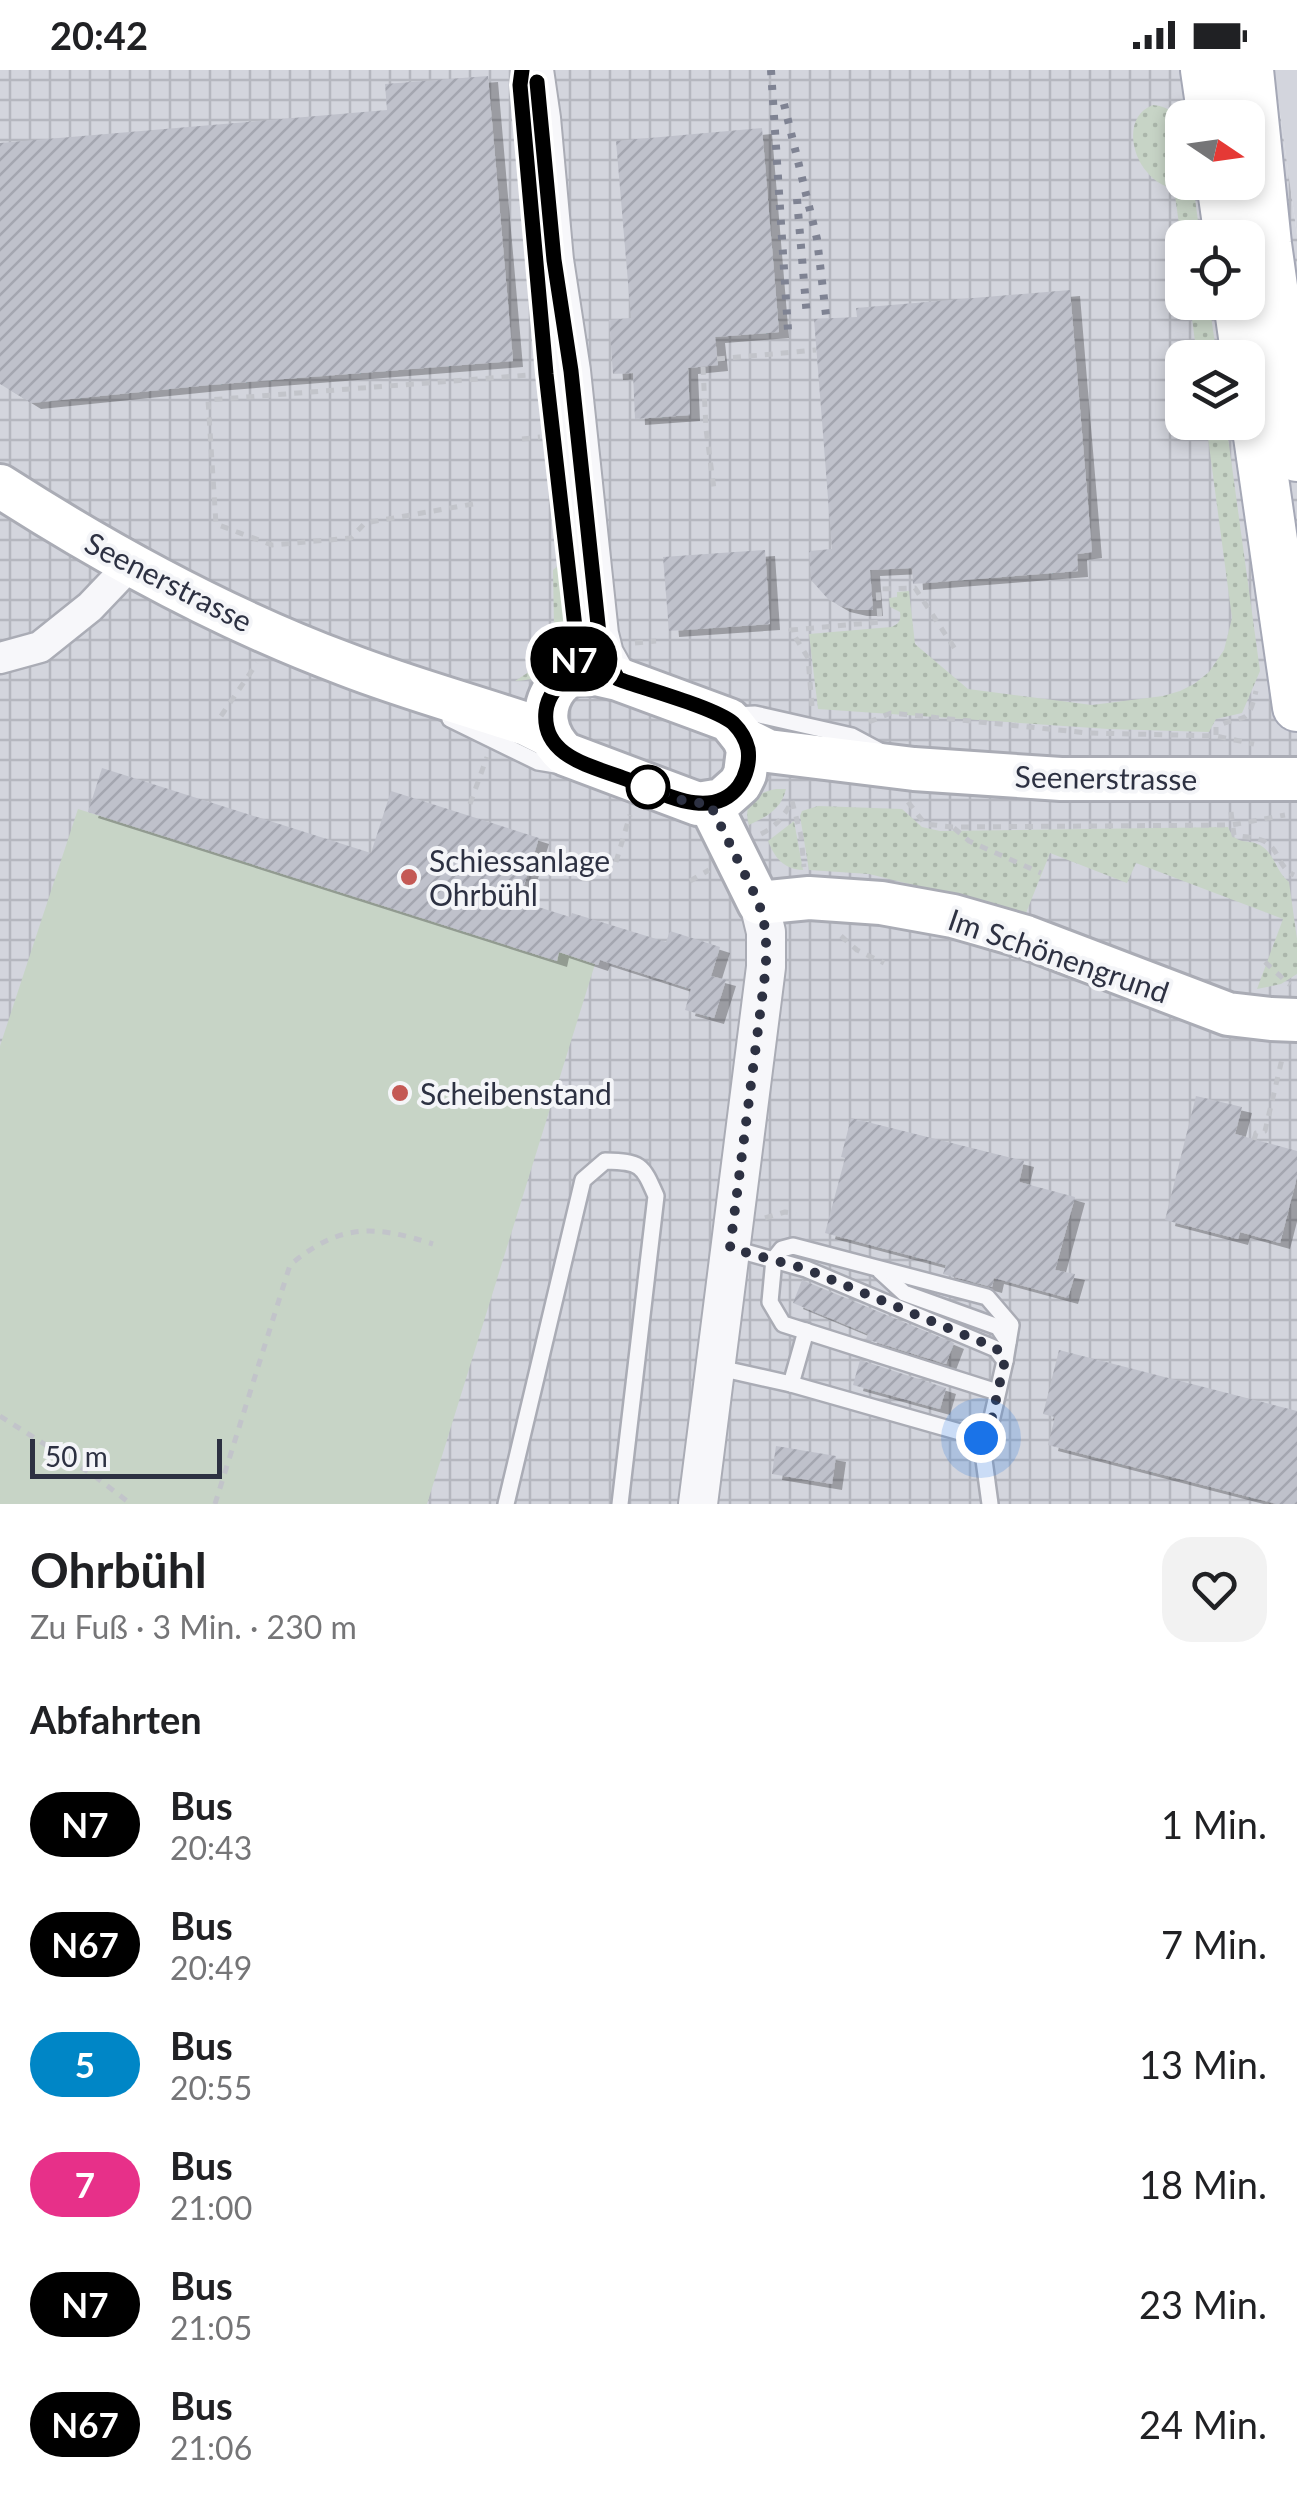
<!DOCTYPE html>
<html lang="de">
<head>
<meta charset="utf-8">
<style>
  body { margin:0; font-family:Lato,sans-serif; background:#f2f2f2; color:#202124; height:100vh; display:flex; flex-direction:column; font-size:38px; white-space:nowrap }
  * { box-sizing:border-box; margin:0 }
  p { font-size:32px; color:#757577 }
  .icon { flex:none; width:55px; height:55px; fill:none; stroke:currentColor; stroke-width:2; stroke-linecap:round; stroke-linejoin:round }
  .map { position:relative; height:1434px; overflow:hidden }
  .drawer { display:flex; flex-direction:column; background:#fff; flex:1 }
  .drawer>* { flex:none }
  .badge { padding:0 20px; border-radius:32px; font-size:35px; line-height:65px }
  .needle { width:65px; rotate:103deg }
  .controls { position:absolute; left:1165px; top:30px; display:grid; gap:20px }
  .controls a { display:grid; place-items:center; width:100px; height:100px; border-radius:20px; background:#fff; box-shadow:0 5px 15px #0003; font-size:50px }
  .scale { position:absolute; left:30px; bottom:25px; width:192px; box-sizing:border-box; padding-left:10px; border:5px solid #2d3142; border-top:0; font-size:28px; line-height:35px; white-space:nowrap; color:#2d3142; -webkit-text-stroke:8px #f4f5f8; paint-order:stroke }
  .you { position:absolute; width:50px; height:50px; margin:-25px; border:8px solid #fff; border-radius:50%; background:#1a73e8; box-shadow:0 0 0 15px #1a73e833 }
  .map>.badge { position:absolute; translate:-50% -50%; box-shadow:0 0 0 5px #fff }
  h2 { padding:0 30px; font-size:38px; line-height:90px }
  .round { display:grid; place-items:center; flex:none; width:105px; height:105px; border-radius:30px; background:#f2f2f2 }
  .overview { display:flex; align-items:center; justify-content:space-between; height:170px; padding:0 30px }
  h1 { font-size:48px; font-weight:700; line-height:75px }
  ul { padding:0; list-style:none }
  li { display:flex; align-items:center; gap:30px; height:120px; padding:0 30px }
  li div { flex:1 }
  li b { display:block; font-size:38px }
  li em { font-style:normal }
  li .badge { min-width:110px; font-weight:700; text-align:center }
  .status { display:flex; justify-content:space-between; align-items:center; height:70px; padding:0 50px; background:#fff; direction:ltr }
  .status svg { height:28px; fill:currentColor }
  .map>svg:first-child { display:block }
</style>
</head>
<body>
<div class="status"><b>20:42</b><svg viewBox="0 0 49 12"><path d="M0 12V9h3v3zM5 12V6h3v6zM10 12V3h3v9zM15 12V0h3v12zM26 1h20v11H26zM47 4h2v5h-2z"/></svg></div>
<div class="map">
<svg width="1297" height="1434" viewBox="0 0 1297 1434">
  <defs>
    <pattern id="industrial-grid" width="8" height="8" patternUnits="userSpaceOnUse" patternTransform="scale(2.5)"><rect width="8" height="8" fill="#d3d5dd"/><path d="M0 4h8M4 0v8" fill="none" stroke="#b5b7bf"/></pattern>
    <pattern id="grass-dots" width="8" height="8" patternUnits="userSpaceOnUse" patternTransform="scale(2.5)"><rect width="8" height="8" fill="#c7d4c6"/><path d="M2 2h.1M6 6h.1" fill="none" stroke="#abb6ab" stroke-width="1.8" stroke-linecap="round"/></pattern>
    <pattern id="building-hatch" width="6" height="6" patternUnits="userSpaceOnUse" patternTransform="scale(2.5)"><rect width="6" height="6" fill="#bfc1cb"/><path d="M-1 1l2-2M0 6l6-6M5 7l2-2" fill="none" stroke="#a4a6b0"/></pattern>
    <filter id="shadow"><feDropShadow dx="10" dy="6" stdDeviation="0" flood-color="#0004"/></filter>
  </defs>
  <rect width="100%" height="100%" fill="#e5e6eb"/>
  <path fill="#d3d5dd" d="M1274,0H1297V165Z"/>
  <path fill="url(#industrial-grid)" fill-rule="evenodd" d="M0,0H1274L1297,165V1434H0ZM1182,48H1248V112H1182ZM1182,168H1248V232H1182ZM1182,288H1248V352H1182Z"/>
  <g fill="url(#grass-dots)">
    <path d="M1153,35C1192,38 1182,84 1182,112L1193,113L1200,167L1182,168V175L1174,119C1163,116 1154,111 1147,102C1130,83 1125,45 1153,35Z"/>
    <path d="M1190,233H1209L1217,287H1197Z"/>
    <path d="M1206,353H1226L1260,601L1242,643L1216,649L1209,662L1108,659L818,639L809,564L891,557C899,554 901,551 900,542L890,537L889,528L897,527V522L909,521L915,574L968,619L1092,635L1163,626L1180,621L1194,614L1209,602L1224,580L1232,548Z"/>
    <path d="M559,495L566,559L558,560L554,557L553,500Z"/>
    <path d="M566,575C560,602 540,610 515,611L538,596L551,578Z"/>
    <path d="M776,719H786C781,740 767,746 749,755C742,733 756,723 776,719Z"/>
    <path d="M818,736L902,739L922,757L940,761L1228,757C1236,778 1250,767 1263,777C1275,786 1277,803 1289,812L1297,869V904L1281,914L1257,919L1283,849L1136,793L1127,813L1050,783L1026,843L869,804L809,800L800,746L802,741Z"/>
    <path d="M794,751L803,800C783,799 775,788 768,771Z"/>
  </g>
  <path fill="#c7d4c6" d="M78,739L556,891L559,882L595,894L427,1434H0V976Z"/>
  <g fill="url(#building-hatch)" filter="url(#shadow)">
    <path d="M488,6L513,291L209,315L31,333L0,314V73L387,40L385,14Z"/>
    <path d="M762,58L779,262L715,267L718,295L688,298L690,345L635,349L633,303L613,304L609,250L631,248L616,71Z"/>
    <path d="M1070,220L1092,482L1077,484L1078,501L913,514L912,498L870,500L873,540H857L840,536L828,529L811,510L809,481L832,479L814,249L857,247L856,238Z"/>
    <path d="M765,480L770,554L669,561L663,487Z"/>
    <path d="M102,698L371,783L391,721L539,768L519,831L570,847L572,843L666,872L670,861L720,877L711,906L726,910L714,948L685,940L691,919L600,890L598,895L559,882L557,891L88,742Z"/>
    <path d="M1196,1026L1242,1037L1235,1064L1297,1081V1107L1280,1173L1240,1162L1238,1169L1165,1150Z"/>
    <path d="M851,1048L1024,1091L1019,1112L1075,1127L1055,1200L1075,1204L1068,1228L994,1208L992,1217L943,1204L946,1195L825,1163L845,1088L841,1087Z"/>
    <path d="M802,1210L954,1273L946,1294L866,1269L868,1264L793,1233Z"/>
    <path d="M1059,1280L1297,1341V1434H1277L1048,1375L1055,1347L1043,1344Z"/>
    <path d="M860,1290L946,1318L940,1339L853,1315Z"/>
    <path d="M776,1376L836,1386L832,1414L772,1404Z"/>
  </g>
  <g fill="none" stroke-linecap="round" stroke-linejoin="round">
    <g stroke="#aaacb5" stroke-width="20">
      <g id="service">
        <path d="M734,645L755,644L852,666L880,681"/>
        <path d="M450,649L538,692L562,696"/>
        <path d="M731,1178L806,1199L996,1279L1005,1291L990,1356L981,1368"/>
        <path d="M880,1201L904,1223L998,1257L1008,1272"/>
        <path d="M715,1297L791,1314L981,1368L990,1434"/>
        <path d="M791,1314L806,1261"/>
        <path d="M997,1322L783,1254L770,1232L774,1189L782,1179L793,1176L987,1227L1011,1255L1005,1291"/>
        <path d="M506,1434L583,1110L605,1091C641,1092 642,1094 656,1126L620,1434"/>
      </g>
    </g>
    <g stroke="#aaacb5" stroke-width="35">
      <path id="minor" d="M0,588L40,577L90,537L131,494"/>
    </g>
    <g stroke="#aaacb5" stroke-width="42">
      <g id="tertiary">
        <path d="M534,0L541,48L554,190L571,301L599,564L604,584L618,609"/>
        <path d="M698,1434L766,897V862L759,833"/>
      </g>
    </g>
    <g stroke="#aaacb5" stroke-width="48">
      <g id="secondary">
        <path d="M0,416C106,484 227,550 345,594C404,617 466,634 526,654L550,666"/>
        <path d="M596,604L618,609L729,650L744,669L748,680L745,704L740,714L722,730L698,734L565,684C545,666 539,639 557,616C561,612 565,608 570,606C578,603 588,604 596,604Z"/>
        <path d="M744,669L768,681L914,699L1061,709H1297"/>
        <path d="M710,734L759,833L809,828L881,833L953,846L1026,867L1228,944L1271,949L1297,950"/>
      </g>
    </g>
    <g stroke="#a5a8b6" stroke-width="52">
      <g id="primary">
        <path d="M1205,0L1212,48"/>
        <path d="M1249,0L1267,174L1297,387"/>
        <path d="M1221,112L1229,168"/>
        <path d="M1238,232L1246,288"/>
        <path d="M1248,297L1297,637"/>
      </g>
    </g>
    <g stroke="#c2c4ca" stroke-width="5" stroke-dasharray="8 8" stroke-linecap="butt">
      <path d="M717,289L816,280"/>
      <path d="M703,297L706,359L714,419"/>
      <path d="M522,369L540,367"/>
      <path d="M473,434L365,453L351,468L272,475L216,454L208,330L530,305"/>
      <path d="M635,573L656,571"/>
      <path d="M812,636L808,588L791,560L880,552L878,519L915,518L957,582"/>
      <path d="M221,646L257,593"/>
      <path d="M869,652L891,643L1088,663L1216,666L1254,674"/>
      <path d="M1216,665V657C1245,642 1247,659 1256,621"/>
      <path d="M792,731L801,766L804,797"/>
      <path d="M908,732L925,754L952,757L1232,755L1285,745"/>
      <path d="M470,734L487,687"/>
      <path d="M1231,742L1234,765C1243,767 1259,767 1267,773C1280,782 1279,798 1294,805"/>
      <path d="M954,758L969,771L1041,803"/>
      <path d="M761,764C777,756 784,746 792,731"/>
      <path d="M616,792L630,745"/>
      <path d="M690,811L709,800"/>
      <path d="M841,866L857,880L884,893"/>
      <path d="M1265,892L1290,915"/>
      <path d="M1254,1070L1256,1063L1265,1061L1282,989"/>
      <path d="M765,1148L785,1142L796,1144"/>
      <path d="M0,1346L93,1405L131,1434"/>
      <path d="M215,1434L290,1195C340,1153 374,1155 433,1174"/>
    </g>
    <use href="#service" stroke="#f7f7fa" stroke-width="15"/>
    <use href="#minor" stroke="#f7f7fa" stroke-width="30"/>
    <use href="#tertiary" stroke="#f7f7fa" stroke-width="38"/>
    <use href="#secondary" stroke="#fff" stroke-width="42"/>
    <use href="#primary" stroke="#fff" stroke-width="48"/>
    <g stroke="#7f8393" stroke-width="8" stroke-dasharray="5 10" stroke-linecap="butt">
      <path d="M771,0L788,260"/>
      <path d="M784,34L817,169L826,245"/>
      <path d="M797,129L807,247"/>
    </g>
  </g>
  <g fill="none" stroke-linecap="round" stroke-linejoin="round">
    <g stroke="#fff" stroke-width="22">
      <path id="line" d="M522,0L520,15L546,304L576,566L572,605C559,613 548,624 546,641C541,687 592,696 626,709C659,721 711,753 739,716C746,706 750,692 748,679C746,670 740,660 733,653C713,637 645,619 618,609L604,584L599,564L571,301L554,190L537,12"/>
    </g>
    <use href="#line" stroke="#000" stroke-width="15"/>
    <path stroke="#2d3142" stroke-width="10" stroke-dasharray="0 18" d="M648,717L687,732L710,734L759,833L766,862V897L730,1178L806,1199L996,1278L1005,1290L990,1356L981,1368"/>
  </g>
  <circle fill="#fff" stroke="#000" stroke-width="5" cx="648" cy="717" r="20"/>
  <g fill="#c45955" stroke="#f4f5f8" stroke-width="4">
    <circle cx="409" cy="807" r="10"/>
    <circle cx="400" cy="1023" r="10"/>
  </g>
  <g text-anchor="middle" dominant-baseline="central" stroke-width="8" stroke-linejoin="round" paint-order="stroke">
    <g font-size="30" fill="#2d3142" stroke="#f4f5f8">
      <text transform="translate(169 511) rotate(27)">Seenerstrasse</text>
      <text transform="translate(1106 707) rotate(1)">Seenerstrasse</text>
      <text transform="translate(1059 885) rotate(19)">Im Schönengrund</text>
    </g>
    <g font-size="30" fill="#2d3142" stroke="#f4f5f8" text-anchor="start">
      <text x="429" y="790">Schiessanlage<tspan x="429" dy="34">Ohrbühl</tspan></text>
      <text x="420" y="1023">Scheibenstand</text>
    </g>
  </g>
</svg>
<div class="controls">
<a><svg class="needle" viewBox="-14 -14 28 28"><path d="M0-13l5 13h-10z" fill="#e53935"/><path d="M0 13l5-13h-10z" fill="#757577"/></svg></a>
<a><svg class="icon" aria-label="locate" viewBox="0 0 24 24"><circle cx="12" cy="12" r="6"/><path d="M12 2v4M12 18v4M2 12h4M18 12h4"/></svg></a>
<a><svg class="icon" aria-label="layers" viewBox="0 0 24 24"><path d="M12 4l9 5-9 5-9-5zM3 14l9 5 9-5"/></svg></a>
</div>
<div class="scale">50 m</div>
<div class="you" style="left:981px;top:1368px"></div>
<b class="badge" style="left:574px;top:589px;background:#000;color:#fff">N7</b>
</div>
<section class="drawer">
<div class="overview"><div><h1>Ohrbühl</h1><p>Zu Fuß · 3 Min. · 230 m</p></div><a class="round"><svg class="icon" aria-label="heart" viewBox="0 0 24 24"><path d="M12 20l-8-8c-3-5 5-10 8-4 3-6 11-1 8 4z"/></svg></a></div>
<h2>Abfahrten</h2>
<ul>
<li><span class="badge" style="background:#000;color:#fff">N7</span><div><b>Bus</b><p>20:43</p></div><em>1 Min.</em></li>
<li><span class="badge" style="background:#000;color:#fff">N67</span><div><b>Bus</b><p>20:49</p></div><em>7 Min.</em></li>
<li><span class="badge" style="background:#0086c6;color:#fff">5</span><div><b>Bus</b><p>20:55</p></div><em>13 Min.</em></li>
<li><span class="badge" style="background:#e73089;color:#fff">7</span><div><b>Bus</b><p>21:00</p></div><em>18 Min.</em></li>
<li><span class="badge" style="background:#000;color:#fff">N7</span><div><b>Bus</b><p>21:05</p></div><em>23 Min.</em></li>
<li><span class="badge" style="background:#000;color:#fff">N67</span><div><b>Bus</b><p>21:06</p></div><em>24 Min.</em></li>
</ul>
</section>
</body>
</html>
